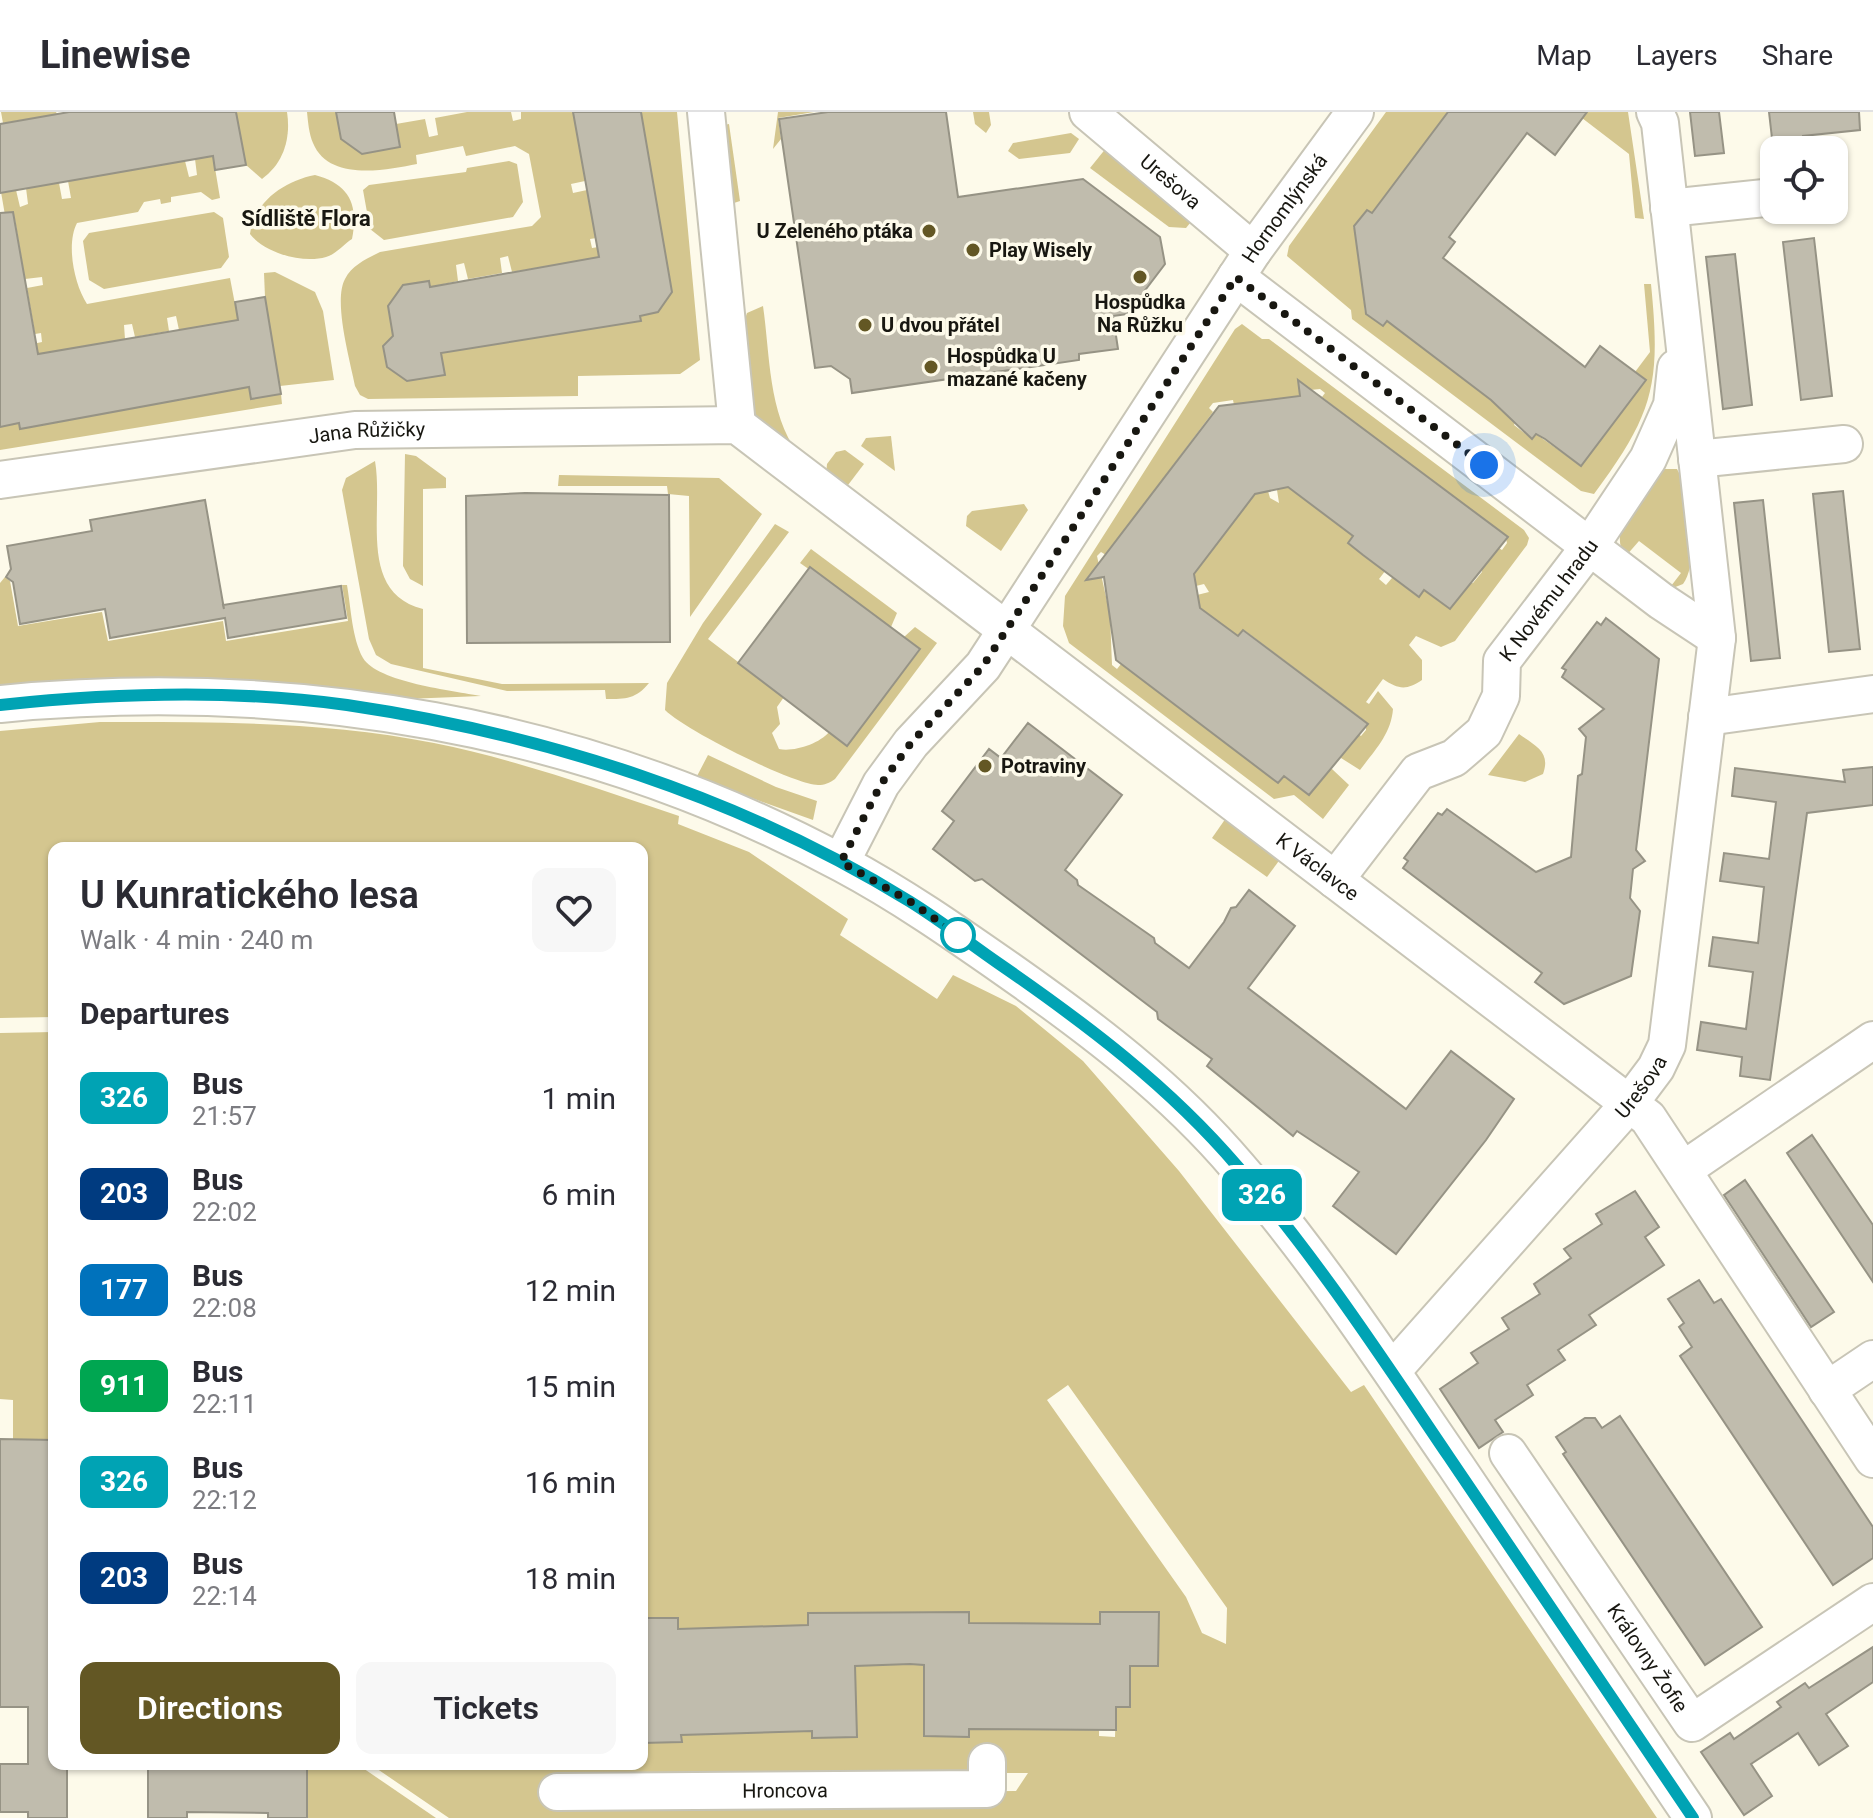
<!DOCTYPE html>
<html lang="en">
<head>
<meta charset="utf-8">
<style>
  body { margin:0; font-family:Roboto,sans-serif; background:#f7f7f7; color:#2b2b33; height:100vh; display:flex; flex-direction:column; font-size:30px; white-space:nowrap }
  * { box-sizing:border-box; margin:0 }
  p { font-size:26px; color:#7c7c81 }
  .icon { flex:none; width:44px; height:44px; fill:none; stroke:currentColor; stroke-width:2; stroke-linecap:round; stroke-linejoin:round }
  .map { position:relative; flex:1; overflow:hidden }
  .drawer { position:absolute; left:48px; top:730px; width:600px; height:928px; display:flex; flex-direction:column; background:#fff; border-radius:16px; box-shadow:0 2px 6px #0004 }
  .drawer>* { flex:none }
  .badge { padding:0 16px; border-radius:12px; font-size:28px; line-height:52px }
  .tools { position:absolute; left:1760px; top:24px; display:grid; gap:16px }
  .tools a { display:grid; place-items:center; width:88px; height:88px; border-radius:16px; background:#fff; box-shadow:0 2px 6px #0004; font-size:40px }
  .you { position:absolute; width:40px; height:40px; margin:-20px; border:6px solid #fff; border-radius:50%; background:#1a73e8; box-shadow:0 0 0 12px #1a73e833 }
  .map>.badge { position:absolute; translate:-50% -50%; box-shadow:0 0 0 4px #fff }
  h2 { padding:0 32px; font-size:30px; line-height:72px }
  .round { display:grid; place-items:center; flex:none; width:84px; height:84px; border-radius:16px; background:#f7f7f7 }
  .summary { display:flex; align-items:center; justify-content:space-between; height:136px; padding:0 32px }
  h1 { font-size:38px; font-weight:600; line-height:60px }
  .button { display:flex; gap:16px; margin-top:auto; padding:16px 32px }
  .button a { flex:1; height:92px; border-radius:16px; background:#635724; color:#fff; font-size:32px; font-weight:600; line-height:92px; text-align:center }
  .button a+a { background:#f7f7f7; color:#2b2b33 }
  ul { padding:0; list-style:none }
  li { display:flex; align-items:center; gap:24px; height:96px; padding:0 32px }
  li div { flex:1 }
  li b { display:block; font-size:30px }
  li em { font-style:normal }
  li .badge { min-width:88px; font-weight:700; text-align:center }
  header { display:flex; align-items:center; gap:48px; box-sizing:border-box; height:112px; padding:0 40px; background:#fff; border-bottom:2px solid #e1e1e2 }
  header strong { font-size:38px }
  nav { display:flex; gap:44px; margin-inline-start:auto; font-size:28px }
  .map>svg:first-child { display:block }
</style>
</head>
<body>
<header>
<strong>Linewise</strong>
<nav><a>Map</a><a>Layers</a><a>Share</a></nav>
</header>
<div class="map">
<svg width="1873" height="1706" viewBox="0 0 1873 1706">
  <rect width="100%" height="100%" fill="#fdfaea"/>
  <g fill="#d4c68f" fill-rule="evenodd">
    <path d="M1,0H56L57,2L3,11Z"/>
    <path d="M236,0H287C291,26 284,51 262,67L246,53Z"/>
    <path d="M307,0H343L396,12L425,7L429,25L438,23L435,6L467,0H511L513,9L521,7V0H582L585,69L571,72L573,81L587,78L595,124L603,125L590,127L592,136L605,134L600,145L512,160L508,144L500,146L502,161L468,167L464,151L456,153L458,169L430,175L428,169L403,173L394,227L383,235L387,255L408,269L445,263L441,241L640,209V204L658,200L672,179L641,0H677L700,248L680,262L578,264V284L368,287L360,283L355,274C350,248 333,189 345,167C352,153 368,146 380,140L532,114L541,105L529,42L515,34L466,44L463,34L416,43L417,52C386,58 329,70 313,31C309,22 308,10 307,0Z"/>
    <path d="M778,0H814L778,6L781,27L773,37Z"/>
    <path d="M973,0H989L991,13L986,21L975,12Z"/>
    <path d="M1386,0H1448L1374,103L1367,98L1353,115L1357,120L1365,201L1383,214L1388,207L1516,308L1514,313L1532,327L1536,322L1581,354L1645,268L1635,260L1650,240L1644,172H1651C1661,272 1654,301 1594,382L1581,379L1352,207L1351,198L1287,144L1289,134Z"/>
    <path d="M1587,0H1628L1644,107L1635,106L1629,42L1582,6Z"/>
    <path d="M729,12L740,89L722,95L719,14Z"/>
    <path d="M1071,21L1079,27L1070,41L1019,47L1008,39L1013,31Z"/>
    <path d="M1107,35L1195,105L1186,116L1169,115L1090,56Z"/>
    <path d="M213,44L220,86L212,88L201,80L171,85V90L161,92L160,87L144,90L138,100L77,111C66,132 74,172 87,192L230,166L238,208L179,218L176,204L167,206L169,219L135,225L132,212L124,213L125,227L37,242L28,233L42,230L41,221L35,222L27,176L43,173L42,165L25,167L15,108L6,109L1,80L16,78L20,95L28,92L26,76L59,71L62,87L71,86L68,69L185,49L189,65L197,63L195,47Z"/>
    <path d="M509,49L517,52L523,90L513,105L384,128L370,117L363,78L369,73L466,60L467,56Z"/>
    <path d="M315,63C349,72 359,92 352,127C344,132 335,143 326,145C303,152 265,141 250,122C254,90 284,69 315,63Z"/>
    <path d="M214,100L223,106L229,145L221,156L104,177L89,168L83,129L89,121Z"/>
    <path d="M275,160L315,180L323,199L334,268L280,274L265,185L264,161Z"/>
    <path d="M763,194C770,241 768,302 798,341C786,331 768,321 759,308C745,290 739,221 747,201Z"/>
    <path d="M1242,212L1262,227H1269L1524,418L1529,426L1527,433L1455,529L1441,535L1416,524L1409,533L1422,548V568C1407,578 1399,578 1383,567L1366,590L1369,592L1378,579L1393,597C1391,622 1375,638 1360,658L1341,646L1340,638L1357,621L1361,624L1366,618L1365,609L1244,518L1237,524L1192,490L1197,483L1209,480L1204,472L1196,474L1189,469L1261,374L1268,379L1270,386L1279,391L1277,378L1282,370L1353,424L1348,431L1372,449L1389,454L1379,467L1386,473L1397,460L1395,467L1418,485L1425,478L1449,496L1465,472L1473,471L1482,460L1480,452L1497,435L1502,438L1507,431L1505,423L1384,332L1356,322L1361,315L1322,285L1325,281L1320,277L1300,279V284L1234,293L1233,288L1213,291L1209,296L1213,300L1106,443L1101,440L1097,444L1110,503L1112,553L1117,557L1121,552L1278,671L1284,664L1309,683L1325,658L1332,657L1349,673L1323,707L1294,683L1274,687L1069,531L1063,514L1065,484L1235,217Z"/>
    <path d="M249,275L251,287L281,282L282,292L0,338V314L19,311L21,317Z"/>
    <path d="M891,324L895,359L861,334L866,326Z"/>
    <path d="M845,338L864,352L845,377L826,363L827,352L836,340Z"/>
    <path d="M405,342L416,344L446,366V376L423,377V474L410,467L403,454Z"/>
    <path d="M375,349C384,401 357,480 423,497V556L502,572L649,571C636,587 626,587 606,587L605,578L507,579L391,552L376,543L369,527L342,378L346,366Z"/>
    <path d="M1664,357H1677C1691,382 1700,449 1683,472L1668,478L1681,461L1639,429L1625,445C1606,413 1644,382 1664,357Z"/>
    <path d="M559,363L719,366L762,402L690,505L689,384L668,382L667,374H558Z"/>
    <path d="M1024,392L1028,398L1001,439L966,414L967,404L972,399Z"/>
    <path d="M775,412L789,420L708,527L784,585L777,595L780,612L772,621L779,637C794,640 819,632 829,620L847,633L920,538L904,525L915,515L937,531L835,667C829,671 825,673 818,673C790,671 685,618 665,598L667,571L703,511Z"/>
    <path d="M811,437L897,501L891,515L800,451Z"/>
    <path d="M5,465L10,469L18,514L102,500L108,529L223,509L226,529L348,509L342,473H347C351,496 352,526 363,546C377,570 454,579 481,584L406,587L270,570L102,568L0,577V471Z"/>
    <path d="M100,610C212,610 324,609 434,631C518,648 599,677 679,704L678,712L749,740L848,807L840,823L937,887L953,863L1016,894L1083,949L1179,1059L1351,1280L1364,1273L1657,1706H449L370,1652H642V1631L682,1630L679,1559L810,1555L812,1626L856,1625L840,1554L868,1553L867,1500L808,1501V1513L678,1517L677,1506H642V736H54V905L0,906V619ZM1068,1273L1227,1496L1226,1532L1202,1521L1186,1485L1047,1288ZM910,1500H969V1511L1100,1512V1500L1159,1501L1158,1554H1130V1595H1116L1115,1625L1099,1624L1100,1554H1057L1056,1618L1012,1617L969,1553H910ZM663,1660L1027,1661H1028L1016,1679L651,1682Z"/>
    <path d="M1519,622C1536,634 1551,640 1543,662L1525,670L1488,663Z"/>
    <path d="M708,643L776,675L817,689L813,708L696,666Z"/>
    <path d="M1226,706L1281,746L1267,765L1212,726Z"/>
    <path d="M54,920V1328L13,1327V1288L0,1287V921Z"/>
    <path d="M307,1652H357L436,1706H307Z"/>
  </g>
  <g fill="#c0bcad" stroke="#969385" stroke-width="2">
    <path d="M69,0H236L246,53L215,58L213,44L0,81V12Z"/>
    <path d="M336,0H394L400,35L362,42L341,27Z"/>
    <path d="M573,0H641L672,180L658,200L640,204L641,209L441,241L445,263L407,269L387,255L383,234L393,224L388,194L403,173L429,169L430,175L599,145Z"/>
    <path d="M828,0H946L958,85L1083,67L1160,125L1165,152L1127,202L1113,204L1118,237L1079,242V248L852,281L850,267L831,254L815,256L779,7Z"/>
    <path d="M1448,0H1587L1555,43L1527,21L1449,125L1455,130L1443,146L1585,255L1600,234L1646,268L1581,354L1545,327L1536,322L1532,327L1491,288L1387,209L1383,214L1366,202L1354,114L1367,98L1372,101Z"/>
    <path d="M1690,0H1719L1724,41L1695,44Z"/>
    <path d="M1769,0H1859L1860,18L1803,24L1804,32L1773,35Z"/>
    <path d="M13,100L38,242L238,208L235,190L265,185L281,282L251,287L249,275L20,317L19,311L0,315V101Z"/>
    <path d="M1814,126L1832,284L1801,288L1783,130Z"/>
    <path d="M1735,142L1752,293L1723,297L1706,145Z"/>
    <path d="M1298,268L1508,425L1450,497L1424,478L1419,485L1363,443L1348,431L1353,424L1288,375L1255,382L1194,462L1200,496L1238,524L1243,518L1368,612L1309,683L1284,664L1278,671L1116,548L1104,465L1086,468L1219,294L1300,284Z"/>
    <path d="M1843,379L1860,537L1829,540L1813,382Z"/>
    <path d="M525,381L669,383L670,530L467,531L466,384Z"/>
    <path d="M205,388L224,497L223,493L341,474L346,506L228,526L225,506L110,526L105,497L20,512L13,470L6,465L11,457L7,434L92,419L90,408Z"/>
    <path d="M1763,388L1780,546L1751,549L1734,391Z"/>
    <path d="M810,455L920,537L847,634L738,551Z"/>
    <path d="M1606,506L1659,547L1636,738L1645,749L1633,757L1630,786L1640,799L1631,864L1564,892L1535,870L1542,861L1403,756L1408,749L1404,746L1438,701L1442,703L1447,697L1536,760L1571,745L1578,664L1582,662L1586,625L1579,617L1604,597L1562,565L1566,558L1562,556L1597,510L1601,513Z"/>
    <path d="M1028,611L1122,683L1065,758L1077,768L1078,773L1154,826L1155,831L1189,856L1224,810L1231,796L1236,795L1249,778L1295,814L1248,876L1406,997L1451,939L1514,987L1486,1028L1396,1142L1333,1094L1359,1060L1297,1019L1293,1024L1207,954L1212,947L1158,907L1157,900L982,767L975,769L933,737L954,709L942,699L989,637L1001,646Z"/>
    <path d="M1873,655V693L1807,701L1770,968L1740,964L1742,945L1697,938L1701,910L1746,917L1753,860L1709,854L1713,825L1758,831L1764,775L1720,769L1724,741L1769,747L1776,690L1732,684L1735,656L1845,670L1843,658Z"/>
    <path d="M1812,1023L1873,1113V1170L1787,1041Z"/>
    <path d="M1745,1068L1834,1200L1811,1215L1724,1083Z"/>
    <path d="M1635,1079L1659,1115L1645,1125L1664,1153L1589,1203L1596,1213L1558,1238L1565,1248L1527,1273L1533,1283L1495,1308L1503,1320L1479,1336L1440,1277L1478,1251L1471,1241L1509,1217L1502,1206L1540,1182L1534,1172L1571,1146L1564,1137L1602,1112L1596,1102Z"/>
    <path d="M1699,1168L1714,1191L1721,1187L1873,1415V1446L1833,1473L1680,1244L1692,1235L1679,1215L1684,1211L1668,1187Z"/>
    <path d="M1620,1304L1762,1515L1705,1553L1563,1342L1566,1340L1556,1325L1585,1306H1595L1602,1316Z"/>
    <path d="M0,1327L54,1328V1652H67V1706H28V1700H0V1652H28V1595H0Z"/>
    <path d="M969,1500V1511L1100,1512V1500H1159L1158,1554H1130V1595H1116V1618L969,1617V1625L924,1624V1553L910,1552L855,1554L857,1625L812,1626V1619L681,1623L682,1630L642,1631V1506H678V1517L808,1513V1501Z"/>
    <path d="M1873,1535V1570L1826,1602L1848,1634L1819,1653L1798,1621L1751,1652L1772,1684L1744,1703L1701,1640L1730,1621L1734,1627L1781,1595L1777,1590L1805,1571L1809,1576Z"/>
    <path d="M148,1652H307V1706H268V1701L187,1700V1706H148Z"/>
  </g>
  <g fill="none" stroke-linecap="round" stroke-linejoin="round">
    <g stroke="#c8c5b6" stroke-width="40">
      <g id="minor">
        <path d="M706,0L737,313"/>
        <path id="s1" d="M1088,0L1253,139"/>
        <path d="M1669,96L1774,85"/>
        <path d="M1236,165L1661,489L1717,526"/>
        <path d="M1697,347L1844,332"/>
        <path id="s2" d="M0,368L355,318L737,313L1648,1006L1873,1347"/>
        <path d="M0,592C292,564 583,612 843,752C901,783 954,820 1007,857C1091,916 1172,977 1238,1055C1319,1149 1386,1252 1456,1354C1535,1471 1614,1589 1693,1706"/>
        <path d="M1707,605L1873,582"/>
        <path id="s3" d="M841,750L881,672L911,631L983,554L1253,139L1355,0"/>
        <path id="s4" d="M1335,768L1418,660L1454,646L1484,620L1501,584L1502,549L1590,434L1648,347L1672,293L1676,256"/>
        <path d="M1683,1058L1873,928"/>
        <path id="s5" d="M1392,1259L1629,992L1656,956L1667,933L1717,526L1660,11L1655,0"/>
        <path d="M1827,1278L1873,1247"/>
        <path id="s6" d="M1508,1341L1692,1611L1873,1490"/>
        <path id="s7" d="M557,1680L987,1677V1650"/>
      </g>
    </g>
    <use href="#minor" stroke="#fff" stroke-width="36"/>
  </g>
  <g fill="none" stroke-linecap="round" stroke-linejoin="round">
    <g stroke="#fff" stroke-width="18">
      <path id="line" d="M0,593C114,581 233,577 347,593C543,622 741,685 909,789C940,808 969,831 998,851C1085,911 1169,974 1238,1055C1317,1146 1382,1246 1449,1345C1530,1465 1612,1586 1693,1706"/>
    </g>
    <use href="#line" stroke="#00a3b4" stroke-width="12"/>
    <path stroke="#181711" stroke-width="8" stroke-dasharray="0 14.4" d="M958,823L911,790L841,750L881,672L911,631L983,554L1236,165L1484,353"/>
  </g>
  <g fill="#635724" stroke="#fdfaea" stroke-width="3">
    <circle cx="929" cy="119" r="8"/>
    <circle cx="973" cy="138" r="8"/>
    <circle cx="1140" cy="165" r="8"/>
    <circle cx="865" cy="213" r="8"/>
    <circle cx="931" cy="255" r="8"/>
    <circle cx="985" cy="654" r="8"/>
  </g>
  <circle fill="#fff" stroke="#00a3b4" stroke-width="4" cx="958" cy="823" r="16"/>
  <g text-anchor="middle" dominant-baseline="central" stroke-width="7" stroke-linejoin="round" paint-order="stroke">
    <g font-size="20" fill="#181711" stroke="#fdfaea">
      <text stroke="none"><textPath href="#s1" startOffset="108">Urešova</textPath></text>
      <text stroke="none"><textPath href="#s3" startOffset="792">Hornomlýnská</textPath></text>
      <text stroke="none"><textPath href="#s2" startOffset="370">Jana Růžičky</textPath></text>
      <text stroke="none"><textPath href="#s4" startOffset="366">K Novému hradu</textPath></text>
      <text stroke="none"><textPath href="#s2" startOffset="1470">K Václavce</textPath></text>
      <text stroke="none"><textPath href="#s5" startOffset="378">Urešova</textPath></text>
      <text stroke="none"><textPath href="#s6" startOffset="248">Královny Žofie</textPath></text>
      <text stroke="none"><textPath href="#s7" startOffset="228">Hroncova</textPath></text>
    </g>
    <g font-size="20" font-weight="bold" fill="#181711" stroke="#fdfaea" text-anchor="start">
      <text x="913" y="119" text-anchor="end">U Zeleného ptáka</text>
      <text x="989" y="138">Play Wisely</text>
      <text x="1140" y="190" text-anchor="middle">Hospůdka<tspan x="1140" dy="23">Na Růžku</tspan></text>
      <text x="881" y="213">U dvou přátel</text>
      <text x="947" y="244">Hospůdka U<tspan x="947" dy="23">mazané kačeny</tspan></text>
      <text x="1001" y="654">Potraviny</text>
    </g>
    <g font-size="22" font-weight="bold" fill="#181711" stroke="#fdfaea">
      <text x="306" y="106">Sídliště Flora</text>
    </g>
  </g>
</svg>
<div class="tools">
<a><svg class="icon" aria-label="locate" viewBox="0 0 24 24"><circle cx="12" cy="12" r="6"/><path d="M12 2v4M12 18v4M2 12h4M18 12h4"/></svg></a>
</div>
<div class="you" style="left:1484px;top:353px"></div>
<b class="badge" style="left:1262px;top:1083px;background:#00a3b4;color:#fff">326</b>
<section class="drawer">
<div class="summary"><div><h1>U Kunratického lesa</h1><p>Walk · 4 min · 240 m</p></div><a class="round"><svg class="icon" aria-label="heart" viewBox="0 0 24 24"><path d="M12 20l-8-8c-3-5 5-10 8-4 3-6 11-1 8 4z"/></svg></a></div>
<h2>Departures</h2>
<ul>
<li><span class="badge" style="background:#00a3b4;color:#fff">326</span><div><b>Bus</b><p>21:57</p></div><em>1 min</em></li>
<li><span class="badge" style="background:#003b80;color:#fff">203</span><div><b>Bus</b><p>22:02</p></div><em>6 min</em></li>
<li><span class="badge" style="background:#0072bc;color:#fff">177</span><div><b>Bus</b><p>22:08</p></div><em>12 min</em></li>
<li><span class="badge" style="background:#00a651;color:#fff">911</span><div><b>Bus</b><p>22:11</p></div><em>15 min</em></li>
<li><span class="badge" style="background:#00a3b4;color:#fff">326</span><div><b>Bus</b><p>22:12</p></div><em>16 min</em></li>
<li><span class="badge" style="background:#003b80;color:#fff">203</span><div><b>Bus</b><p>22:14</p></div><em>18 min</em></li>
</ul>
<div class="button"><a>Directions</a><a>Tickets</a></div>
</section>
</div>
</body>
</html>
